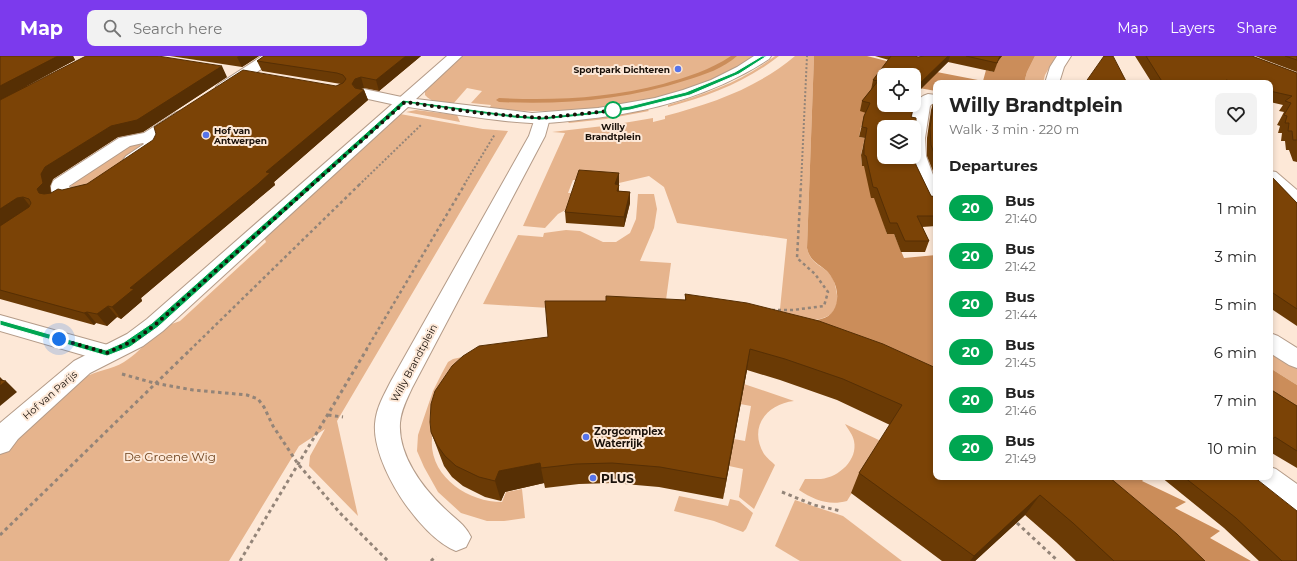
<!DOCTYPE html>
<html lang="en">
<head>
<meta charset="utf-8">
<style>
  body { margin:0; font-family:Montserrat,sans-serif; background:#f2f2f2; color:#222; height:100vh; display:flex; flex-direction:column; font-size:15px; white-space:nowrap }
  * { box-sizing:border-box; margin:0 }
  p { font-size:13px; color:#767676 }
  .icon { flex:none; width:22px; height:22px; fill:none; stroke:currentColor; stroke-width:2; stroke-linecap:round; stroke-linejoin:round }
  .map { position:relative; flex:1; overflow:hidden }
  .sheet { position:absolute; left:933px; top:24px; width:340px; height:400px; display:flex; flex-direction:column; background:#fff; border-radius:8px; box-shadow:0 2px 6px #0003 }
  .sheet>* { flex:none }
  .badge { padding:0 8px; border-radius:13px; font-size:14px; line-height:26px }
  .controls { position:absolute; left:877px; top:12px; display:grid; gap:8px }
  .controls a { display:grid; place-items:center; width:44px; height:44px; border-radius:8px; background:#fff; box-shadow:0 2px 6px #0003; font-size:20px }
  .you { position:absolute; width:20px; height:20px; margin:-10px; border:3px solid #fff; border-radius:50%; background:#1a73e8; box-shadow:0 0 0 6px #1a73e833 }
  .map>.badge { position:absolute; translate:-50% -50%; box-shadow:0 0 0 2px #fff }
  h2 { padding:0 16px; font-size:15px; line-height:36px }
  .round { display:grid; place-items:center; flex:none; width:42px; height:42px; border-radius:8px; background:#f2f2f2 }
  .summary { display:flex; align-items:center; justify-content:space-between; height:68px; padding:0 16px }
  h1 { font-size:19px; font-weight:700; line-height:30px }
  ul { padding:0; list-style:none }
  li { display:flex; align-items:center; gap:12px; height:48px; padding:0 16px }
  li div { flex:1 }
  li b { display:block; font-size:15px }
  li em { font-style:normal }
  li .badge { min-width:44px; font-weight:700; text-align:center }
  header { display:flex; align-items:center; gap:24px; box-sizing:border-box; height:56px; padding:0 20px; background:#7c3aed; color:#fff }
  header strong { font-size:19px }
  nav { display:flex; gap:22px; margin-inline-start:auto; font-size:14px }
  .search { width:280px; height:36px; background:#f2f2f2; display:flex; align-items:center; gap:10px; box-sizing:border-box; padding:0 14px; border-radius:8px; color:#767676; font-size:15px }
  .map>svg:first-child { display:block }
</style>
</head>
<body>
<header>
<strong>Map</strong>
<div class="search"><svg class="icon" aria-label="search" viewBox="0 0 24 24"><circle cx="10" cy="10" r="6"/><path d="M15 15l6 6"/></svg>Search here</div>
<nav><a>Map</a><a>Layers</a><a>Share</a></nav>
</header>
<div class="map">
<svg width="1297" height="505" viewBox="0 0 1297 505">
  <rect width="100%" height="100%" fill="#fde8d7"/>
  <g fill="#e6b48d">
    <path d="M462,0H755C682,50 576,60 489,53L491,49L471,47L482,35L467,32L453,48C443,46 431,47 425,39V33Z"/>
    <path d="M775,0H779C746,26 709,40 668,51V49C706,38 743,25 775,0Z"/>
    <path d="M795,0H814L807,192C811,210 823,208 832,221C835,226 836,233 837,239C841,271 799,265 779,263L787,183L677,167L664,131L649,120L619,127L573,124L568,137H576L571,151L558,158L545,172L523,170L565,77L552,76L612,69L653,62V66L665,63V60C713,47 757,32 795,0Z"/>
    <path d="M1035,0H1056L1045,19L1043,27H1024L1027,16Z"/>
    <path d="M647,53L649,55L606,63L569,67L567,65L597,62Z"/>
    <path d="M416,54L457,59L460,66L406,56Z"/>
    <path d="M400,58L483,73L508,75L337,365L358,460L309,410L310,400L325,373L299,390L229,505H0V396L84,322C97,314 111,314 124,306C140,296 151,281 166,270C170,268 176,267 180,265L266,186L264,181Z"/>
    <path d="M141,87L137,98L96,125L68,135L77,121L118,94Z"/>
    <path d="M638,138H654L657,153L654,172L640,205L671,207L664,259L483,248L518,179L543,181L544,177L566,174L580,175L603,186H616L630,177L636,163Z"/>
    <path d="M1270,294L1297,311V329L1270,312Z"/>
    <path d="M467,300C459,318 451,336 443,353C440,360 434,368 433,375C424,417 466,446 502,446L506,436L522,433L525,462L504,465H487L461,457L438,436L424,411L417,395L418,379L433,335L442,317L448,306L453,303Z"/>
    <path d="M744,328L794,345C767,348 748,371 764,398C767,402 772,406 775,409L754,453L739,441L743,413L729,410L734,383L745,385L751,350L740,348Z"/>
    <path d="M845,368L883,386L847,445C829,450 814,444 799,434L805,423C810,423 816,423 821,423C839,421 858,404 854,385C853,379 848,373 845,368Z"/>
    <path d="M679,440L728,450L730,443L739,445L753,457L746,473L743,476L714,465L674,455Z"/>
    <path d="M795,444L843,460L902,505H800L775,490Z"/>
  </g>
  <g fill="#cb8d5a">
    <path d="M814,0H867L906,10L983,25L986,14L994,16V0H1035L1027,16L1024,27H936V35L919,32L914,19H884L871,34L876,35L861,71L859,81L865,82L861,98L862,110H867L887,178H894L904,202L936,199V337L802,265C808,265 815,265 821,263C839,259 841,236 832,222C825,208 811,210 807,192Z"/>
    <path d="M1270,312L1297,329V356L1270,341Z"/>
    <path d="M1067,421H1146L1142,425L1186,446L1175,452L1220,475L1210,482L1251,505H1165Z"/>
  </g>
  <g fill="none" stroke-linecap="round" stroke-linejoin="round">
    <path fill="#cb8d5a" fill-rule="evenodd" d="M731,0H737C724,12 704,19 687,24C626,44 563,49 499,46L496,44L499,42C554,45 609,42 663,28C687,21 710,14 731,0Z"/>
    <g stroke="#b49b88" stroke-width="2">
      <g id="minor">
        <path d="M262,0H279L277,3L229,34L224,36L219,34L216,31L219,28Z"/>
        <path d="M1057,0H1071L1064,11L1059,27H1045L1050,11Z"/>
        <path d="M364,33L411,43L413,46L411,49L405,51L359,41L356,38L359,35Z"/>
        <path d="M928,38L936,39V49L932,48L930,50L925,82L926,100L936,127V152L929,150L927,146L914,119L909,101H914V71H910C913,58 913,42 928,38Z"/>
        <path d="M181,55L187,57L189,60L187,63L158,82L161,90C155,100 138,111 126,108L123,104L126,100L144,88L143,87L130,90L69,130L70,132L86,129L92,130L95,134L92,138L70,144L54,140C50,135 50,129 54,124L119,82L144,77L175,57Z"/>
        <path d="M542,57L548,59L550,62L545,80L412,332C407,343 401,354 400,367C398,399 422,431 444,452C454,462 465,468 471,481L466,491L456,495C419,480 372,408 375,368C376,352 384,339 391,325L529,80L536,59Z"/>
        <path d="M1270,115L1276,116L1297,134V149L1290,147L1270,129Z"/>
        <path d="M0,259L115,291L119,297L115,303L107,306L0,275Z"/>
        <path d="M1270,277L1278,280L1297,292V312L1289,309L1270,297Z"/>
        <path d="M1270,411L1276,413L1297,428V457C1281,451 1260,437 1252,421H1270Z"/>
      </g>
    </g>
    <g stroke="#b49b88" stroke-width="2">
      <path id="tertiary" d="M447,0H462L416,43L532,57L598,52L655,42L683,34L711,24L737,11L754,0H771L769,3C714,39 651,56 586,63C568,65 549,68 531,67C490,65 449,57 408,51L163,275L143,290L90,317L18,383L9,395L0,398V367L74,305L127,278L147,263Z"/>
    </g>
    <g stroke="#938478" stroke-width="2" stroke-dasharray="2 2" stroke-linecap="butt">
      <path d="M359,129L422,68"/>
      <path d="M464,129L495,78"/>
      <path d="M801,129L807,0"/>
    </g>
    <g stroke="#938478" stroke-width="2.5" stroke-dasharray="3 3" stroke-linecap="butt">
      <path d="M772,254H793L824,250L828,236L815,218L797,202L801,128"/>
      <path d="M190,294L360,128"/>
      <path d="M366,294L465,128"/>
    </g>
    <g stroke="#938478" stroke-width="3" stroke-dasharray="3.5 3.5" stroke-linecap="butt">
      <path d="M122,318L154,327L193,334L247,339L258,343L264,351L273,370L298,408L340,457L388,505"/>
      <path d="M328,359L343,361"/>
      <path d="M782,436L814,449L841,455"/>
      <path d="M1017,467L1058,505"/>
      <path d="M0,479L191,293"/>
      <path d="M240,505L367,293"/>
      <path d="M431,505L436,500"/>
    </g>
    <use href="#minor" fill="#fff" fill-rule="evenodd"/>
    <use href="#tertiary" fill="#fff" fill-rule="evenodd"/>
  </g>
  <g fill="#6a3a05" fill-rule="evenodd">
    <path d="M0,0H73L75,4L27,30L227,21L143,76L118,81L53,123L50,130L51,137L87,128L341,28L262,15L257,5L264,0H421L379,35L364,32L361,33L364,34L368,44L274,126L275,129L263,139L141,242L142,245L121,263L117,261L107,270L96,267L94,269L0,243Z"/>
    <path d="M170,0H259L242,11Z"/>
    <path d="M875,0H915L918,1L924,0H1002L998,5L994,16L948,6L914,39L916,40L911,61L916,62V89L914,95V71H884V101H914L916,109L931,140L936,141V170L922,171L929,185L925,196H901L894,178H887L874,142H871L864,110H862L861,99L865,82L859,81L864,60L866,57L860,55L862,45L871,34L873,24L889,4ZM884,19H914V49H884Z"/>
    <path d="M1135,0H1252L1297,17V106L1293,105L1289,94H1286L1285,85H1281L1282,77H1278L1280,70L1277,69L1284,56L1279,55L1283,49L1270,46V27H1152Z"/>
    <path d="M1255,0H1297V16Z"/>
    <path d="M934,44H936V123L927,100V82L931,54Z"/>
    <path d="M619,117V135L630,136V147L624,171L566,167L565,156Z"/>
    <path d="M1270,119L1297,147V270L1270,252Z"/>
    <path d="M685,238L1109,421L1205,505H1076L1056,486L1025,459L975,505H942L851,437L859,417L890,369L837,344L780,324L747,314L723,443L659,431L613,427L579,428L545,432L544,427L505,436L501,445L485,441L463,430L452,421L444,410L431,376L548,281L606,245L685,244Z"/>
    <path d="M1270,333L1297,350V412L1270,396Z"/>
    <path d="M1161,421H1254L1297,505H1259L1224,472Z"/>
  </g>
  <g fill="#562f04">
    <path d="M58,0H73L75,4L0,44V30Z"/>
    <path d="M239,0H259L242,11L237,1Z"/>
    <path d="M406,0H421L379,35L376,24Z"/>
    <path d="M948,0H950L948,6L914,40V33Z"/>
    <path d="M1000,0H1002L998,5L994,16Z"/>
    <path d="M222,10L227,21L143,76L118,81L53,123L50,130L51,138L46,145L39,137L37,133L41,118L45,111L111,70Z"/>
    <path d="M361,21L364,32L358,34L352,28L355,23Z"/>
    <path d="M364,34L368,44L274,126L275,129L263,139L141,242L142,245L121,263L112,251L130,232L266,116Z"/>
    <path d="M619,117V127L616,139L615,128Z"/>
    <path d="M630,136V147L624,171V161Z"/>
    <path d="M23,141L32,153L0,171V153L17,142Z"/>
    <path d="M108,250L117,261L107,270L97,258Z"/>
    <path d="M87,256L96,267L94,269L84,257Z"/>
    <path d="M750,293L747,314L723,443L726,423Z"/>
    <path d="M0,321L5,326L6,325L17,336L0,350Z"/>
    <path d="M540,407L544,427L505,436L501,445L495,425L499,415Z"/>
    <path d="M1040,439L1025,459L975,505H970L974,500Z"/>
  </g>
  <g fill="#7b4306" stroke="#562f04">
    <path d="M0,0H58L0,30Z"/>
    <path d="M86,0H158L222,10L137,64L111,70L45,111L41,118L43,127L37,133L39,137L44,138L51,137L58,133L62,134L87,128L153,84L156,78L154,71L243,14L336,30L343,27L346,23L343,19L337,17L257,5L264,0H406L376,24L361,21L355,23L352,28L355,32L364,34L266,116L270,117L258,128L130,232L134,233L112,251L108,250L97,258L87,256L84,257L0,234V170L29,151L31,147L29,143L23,141L17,142L0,153V44Z"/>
    <path d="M891,0H915L918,1L924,0H948L914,33V19H884V49H914V39L916,40L911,61L916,62V89H914V71H884V101H914L916,109L931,140L936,141V160H917L929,185H905L897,167H890L877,132L873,131L866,100L864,99V89L867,72L862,71L864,60L870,47L862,45L878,25L873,24Z"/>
    <path d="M966,0H1000L997,7Z"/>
    <path d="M1104,0H1113L1127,27H1085Z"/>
    <path d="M1146,0H1252L1297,17V84H1293L1292,75H1288L1289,67H1285L1287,60L1284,59L1291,47L1285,45L1292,40L1270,35V27H1238L1226,24V27H1163Z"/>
    <path d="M1285,0H1297V4Z"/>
    <path d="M934,44H936V103L931,89L930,72Z"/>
    <path d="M579,114L619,117L615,128L619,129L617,135L630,136L624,161L565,156Z"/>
    <path d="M1270,119L1297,147V253L1270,235Z"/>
    <path d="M685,238L747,247L819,265L883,288L936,312V421H1109L1177,478L1205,505H1114L1073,467L1040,439L974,500L859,417L902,349L843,323L785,303L750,293L726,423L660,411L612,407L576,408L541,412L540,407L499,415L495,425L479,421L456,410L445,400L437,389L431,376L430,366L431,348L435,335L452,310L463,300L479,290L548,281L545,245H606V240L686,244Z"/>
    <path d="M0,324L6,325L0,330Z"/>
    <path d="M1270,333L1297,350V395L1275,381L1271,384L1270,383Z"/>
    <path d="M1184,421H1254L1297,455V505H1282L1236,462Z"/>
  </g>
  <path fill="#00a651" stroke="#fff" d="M762,0H767L739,18L690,39L630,54L590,59L542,64L514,62L406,47L158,271L130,291L107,300L0,269V264L106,294L124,286L152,267L403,44L514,59L542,61L590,56L630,50L686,36L735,16Z"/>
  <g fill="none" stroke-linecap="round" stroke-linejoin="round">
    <path stroke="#1a110a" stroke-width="4" stroke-dasharray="0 7.2" d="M59,283L107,297L135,284L155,269L405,46L479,57L542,62L617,54H613"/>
  </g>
  <g fill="#5774ea" stroke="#fde8d7" stroke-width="1.5">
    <circle cx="678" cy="13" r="4"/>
    <circle cx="206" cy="79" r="4"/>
    <circle cx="586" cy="381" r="4"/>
    <circle cx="593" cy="422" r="4"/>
  </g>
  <circle fill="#fff" stroke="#00a651" stroke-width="2" cx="613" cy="54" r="8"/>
  <g text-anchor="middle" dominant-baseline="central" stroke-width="4" stroke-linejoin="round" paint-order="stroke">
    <g font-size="9" font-weight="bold" fill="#1a110a" stroke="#fde8d7" text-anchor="end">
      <text x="670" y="13">Sportpark Dichteren</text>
      <text x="214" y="74" text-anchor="start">Hof van<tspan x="214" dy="10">Antwerpen</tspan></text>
    </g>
    <g font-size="9" font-weight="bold" fill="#1a110a" stroke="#fde8d7">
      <text x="613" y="70">Willy<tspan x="613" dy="10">Brandtplein</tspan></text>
    </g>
    <g font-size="10" fill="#1a110a" stroke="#fde8d7">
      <text transform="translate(414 307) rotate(-62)">Willy Brandtplein</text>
      <text transform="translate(50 339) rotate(-41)">Hof van Parijs</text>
    </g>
    <g font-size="10" font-weight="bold" fill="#1a110a" stroke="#fde8d7" text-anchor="start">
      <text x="594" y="375">Zorgcomplex<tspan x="594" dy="12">Waterrijk</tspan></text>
    </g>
    <g font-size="12" fill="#6e431d" stroke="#fde8d7">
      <text x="170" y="400">De Groene Wig</text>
    </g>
    <g font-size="12" font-weight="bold" fill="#1a110a" stroke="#fde8d7" text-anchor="start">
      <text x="601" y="422">PLUS</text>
    </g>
  </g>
</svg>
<div class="controls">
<a><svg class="icon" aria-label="locate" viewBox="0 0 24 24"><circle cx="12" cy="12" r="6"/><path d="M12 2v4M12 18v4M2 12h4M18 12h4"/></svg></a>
<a><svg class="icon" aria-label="layers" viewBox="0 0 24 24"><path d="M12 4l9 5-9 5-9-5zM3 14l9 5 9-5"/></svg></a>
</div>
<div class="you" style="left:59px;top:283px"></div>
<section class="sheet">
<div class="summary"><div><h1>Willy Brandtplein</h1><p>Walk · 3 min · 220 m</p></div><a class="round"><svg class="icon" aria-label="heart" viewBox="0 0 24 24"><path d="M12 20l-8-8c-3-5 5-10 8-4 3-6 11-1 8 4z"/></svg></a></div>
<h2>Departures</h2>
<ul>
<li><span class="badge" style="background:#00a651;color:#fff">20</span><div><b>Bus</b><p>21:40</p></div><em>1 min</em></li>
<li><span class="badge" style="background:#00a651;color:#fff">20</span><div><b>Bus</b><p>21:42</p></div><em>3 min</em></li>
<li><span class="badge" style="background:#00a651;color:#fff">20</span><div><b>Bus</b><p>21:44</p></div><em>5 min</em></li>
<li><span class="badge" style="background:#00a651;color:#fff">20</span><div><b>Bus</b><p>21:45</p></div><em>6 min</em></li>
<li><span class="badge" style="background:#00a651;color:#fff">20</span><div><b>Bus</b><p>21:46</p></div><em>7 min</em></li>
<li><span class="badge" style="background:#00a651;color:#fff">20</span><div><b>Bus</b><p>21:49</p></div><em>10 min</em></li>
</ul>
</section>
</div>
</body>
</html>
